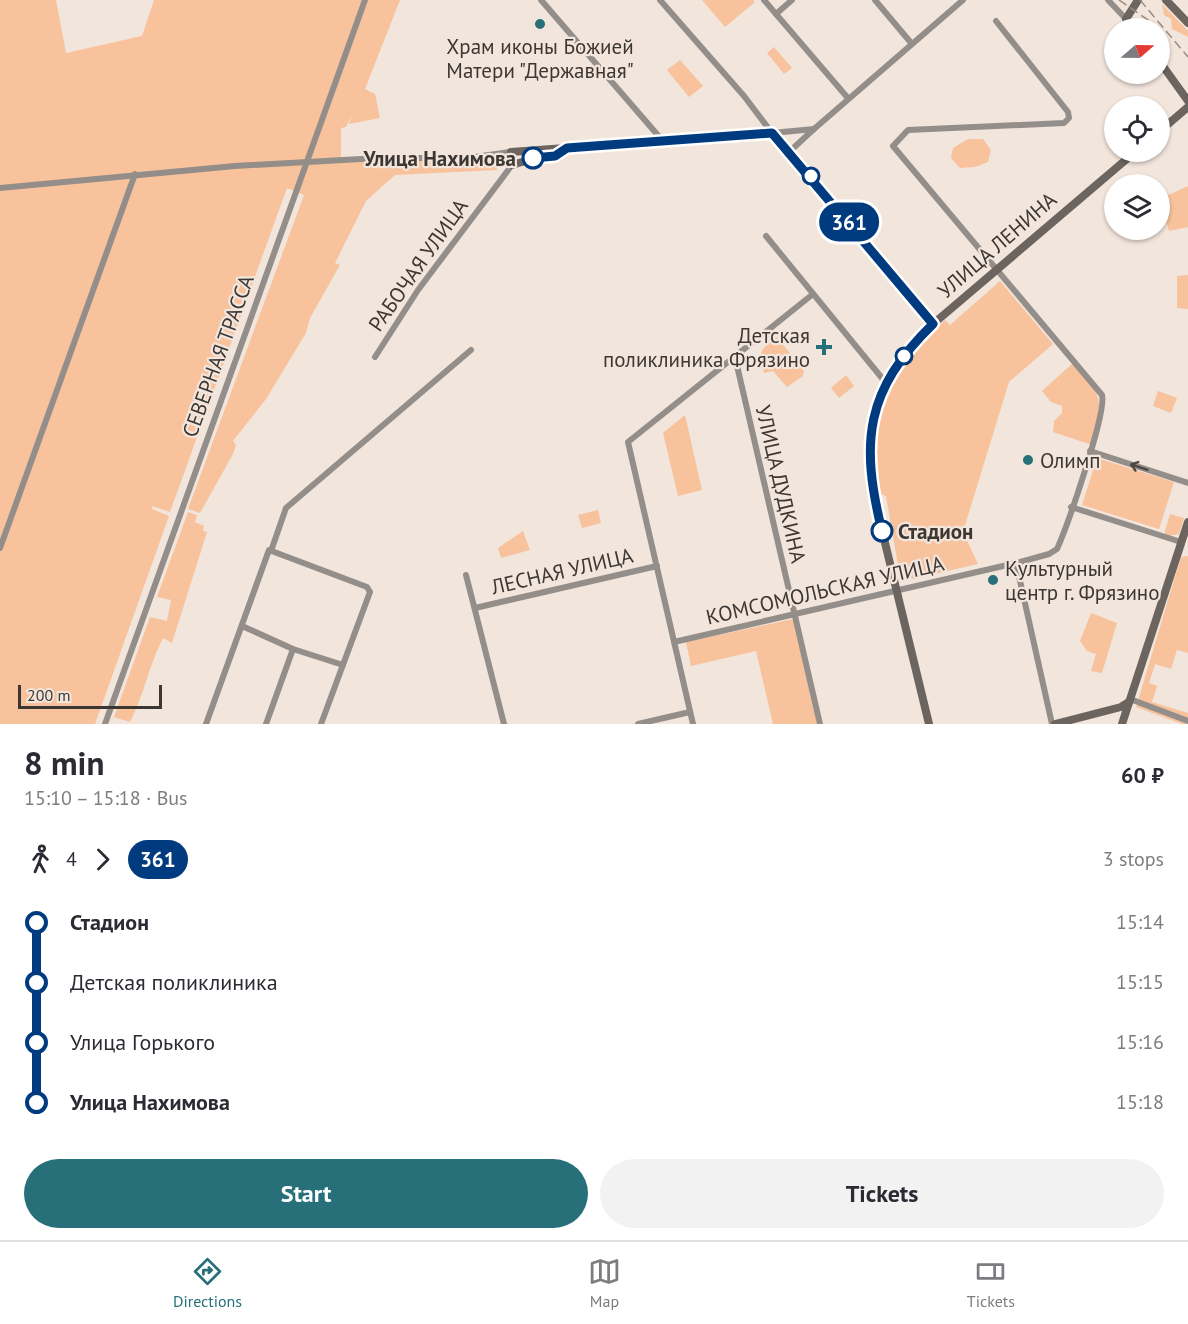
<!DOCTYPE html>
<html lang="en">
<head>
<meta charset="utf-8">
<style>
  body { margin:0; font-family:"PT Sans",sans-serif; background:#f2f2f3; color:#2b2b33; height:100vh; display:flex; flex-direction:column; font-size:22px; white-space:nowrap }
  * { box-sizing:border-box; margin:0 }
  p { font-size:20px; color:#7c7c81 }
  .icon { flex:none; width:33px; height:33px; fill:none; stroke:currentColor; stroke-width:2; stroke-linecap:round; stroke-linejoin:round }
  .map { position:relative; height:724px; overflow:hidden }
  .details { display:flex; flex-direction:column; background:#fff; flex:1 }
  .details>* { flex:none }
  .badge { padding:0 12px; border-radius:20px; font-size:21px; line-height:39px }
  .needle { width:39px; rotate:70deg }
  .controls { position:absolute; left:1104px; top:18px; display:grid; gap:12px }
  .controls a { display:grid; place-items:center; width:66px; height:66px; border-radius:50%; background:#fff; box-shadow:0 2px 4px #0004; font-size:30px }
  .scale { position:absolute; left:18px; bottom:15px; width:144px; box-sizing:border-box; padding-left:6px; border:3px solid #3c3733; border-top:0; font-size:16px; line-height:21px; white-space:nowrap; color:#3c3733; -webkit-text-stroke:4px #f2e5dc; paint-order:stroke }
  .map>.badge { position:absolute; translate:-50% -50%; box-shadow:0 0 0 3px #fff }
  .legs { display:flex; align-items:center; gap:9px; height:66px; padding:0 24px; font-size:20px }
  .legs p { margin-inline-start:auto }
  .summary { display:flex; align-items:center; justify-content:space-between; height:102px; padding:0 24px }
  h1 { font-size:33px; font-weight:800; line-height:45px }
  .action { display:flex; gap:12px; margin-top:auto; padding:12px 24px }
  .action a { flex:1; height:69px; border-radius:36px; background:#27707a; color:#fff; font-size:24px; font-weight:800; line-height:69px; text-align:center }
  .action a+a { background:#f2f2f3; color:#2b2b33 }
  ul { padding:0 24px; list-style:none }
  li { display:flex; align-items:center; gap:21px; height:60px; font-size:22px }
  li i { display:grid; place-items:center; width:9px; height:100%; margin:0 8px; background:currentColor }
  li i::after { content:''; width:15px; height:15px; margin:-8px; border:4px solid; border-radius:50%; background:#fff }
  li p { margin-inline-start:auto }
  li:first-child i { background:linear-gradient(#0000 50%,currentColor 0) }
  li:last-child i { background:linear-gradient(currentColor 50%,#0000 0) }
  .tab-bar { display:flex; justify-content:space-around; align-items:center; height:84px; border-top:2px solid #e1e1e2; background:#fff; font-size:16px; color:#7c7c81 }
  .tab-bar a { display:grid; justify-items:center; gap:3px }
  .tab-bar .on { color:#27707a }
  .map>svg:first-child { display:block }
</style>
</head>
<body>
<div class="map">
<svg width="1188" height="724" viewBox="0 0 1188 724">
  <rect width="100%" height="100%" fill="#f2e5dc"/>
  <g fill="#f7c29c">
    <path d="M0,0H56L66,53L142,36L154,0H400L365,89L375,94L380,118L349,124L352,115L346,127L341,128V159L480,157L497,159V170L395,175L366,201L335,263L340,265L310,318L306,333L266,399L233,441L236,445L233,454L200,513L188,509L304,195L287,188L170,512L152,506V509L169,516L95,724H0Z"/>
    <path d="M702,0H753L755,2L725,27Z"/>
    <path d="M1162,4L1188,31V37L1172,29L1171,19L1164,15Z"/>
    <path d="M774,47L792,68L784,74L767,53Z"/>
    <path d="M680,60L703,86L689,97L667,70Z"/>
    <path d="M968,139H983L991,150L988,162L975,167L960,168L951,158L953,148Z"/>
    <path d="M1188,186V227L1169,231L1160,199Z"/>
    <path d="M1188,275V309L1177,308V276Z"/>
    <path d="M1000,281L1053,344L1009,382L963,532L978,564L912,579L899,571L886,496L880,494C878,481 874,466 874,452C874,398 908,357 945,320L950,325Z"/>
    <path d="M777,337L804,371L803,376L787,387L773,371L764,373C758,351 759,351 777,337Z"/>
    <path d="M1073,363C1106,402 1102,396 1092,445L1053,432L1054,421L1062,413V406L1051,402L1042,391Z"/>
    <path d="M846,375L854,386L839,398L831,388Z"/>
    <path d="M1158,391L1177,398L1171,413L1153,406Z"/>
    <path d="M685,415L702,490L678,496L663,433Z"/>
    <path d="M1097,458L1174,482L1159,529L1082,505Z"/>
    <path d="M598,510L601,523L582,528L578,515Z"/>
    <path d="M188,512L197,515L195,522L204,526L203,531L207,532L172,643L163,638C149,665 144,695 130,722L114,717L150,617L167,621L171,600L157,597Z"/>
    <path d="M1170,514L1184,518L1179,534L1168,536L1164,534Z"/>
    <path d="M523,531L530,550L501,558L498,548Z"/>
    <path d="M1188,556V653L1177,650L1171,669L1155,664L1149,683L1157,686L1152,702L1188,713V724H1182L1136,707L1181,557Z"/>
    <path d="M1091,613L1117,623L1102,673L1091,671L1096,654L1087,651L1080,641Z"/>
    <path d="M793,619L817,724H773L756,651L691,666L686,642Z"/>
  </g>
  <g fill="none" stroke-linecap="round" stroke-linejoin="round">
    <g stroke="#948e8a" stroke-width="6">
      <path d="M541,0L662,140"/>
      <path d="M660,0L744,96L772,133L814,129L963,0"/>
      <path d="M764,0L847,97"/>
      <path d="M875,0L912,44"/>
      <path d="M1108,0L1126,19"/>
      <path d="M776,14L792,0"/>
      <path d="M789,152L814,129"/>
      <path d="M0,188L235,166L379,158H467L511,152"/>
      <path d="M766,236L886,383"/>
      <path d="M375,357L418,290L512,165"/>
      <path d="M735,357L820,724"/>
      <path d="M1090,451L1188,483"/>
      <path d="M1071,507L1181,542"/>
      <path d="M0,548L135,174"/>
      <path d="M271,551L286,508L471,350"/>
      <path d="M1016,563L1052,724"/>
      <path d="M466,575L504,724"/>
      <path d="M475,608L657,566"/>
      <path d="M242,626L293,649L343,665"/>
      <path d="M674,642L1016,563L1049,554L1057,549C1067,527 1107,412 1102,395L893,146L908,130L1064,123L1069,118L1068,112L996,21"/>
      <path d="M1130,699L1188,721"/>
      <path d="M105,724L365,0"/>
      <path d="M206,724L269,550L367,587L370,592L321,724"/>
      <path d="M266,724L293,649"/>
      <path d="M638,724L690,712"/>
      <path d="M693,724L628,442L813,294"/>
    </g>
    <g stroke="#6c645e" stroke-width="8">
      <path d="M1166,0L1188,23"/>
      <path d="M1133,28L1126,19L1138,0"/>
      <path d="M1160,62L1188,101"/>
      <path d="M1160,131L1188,107"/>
      <path d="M566,148C550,160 531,158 512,165L511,152L772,133L933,324"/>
      <path d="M929,724L870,481L871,432L876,407L898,364L933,324L1135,152"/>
      <path d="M1055,724L1121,707L1129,702"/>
      <path d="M1122,724L1188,522"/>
    </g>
    <g stroke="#958c85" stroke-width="1.5" stroke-dasharray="9 4.5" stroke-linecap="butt">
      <path d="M1119,0L1154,24"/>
      <path d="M1140,0L1188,57"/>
    </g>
  </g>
  <defs><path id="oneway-shaft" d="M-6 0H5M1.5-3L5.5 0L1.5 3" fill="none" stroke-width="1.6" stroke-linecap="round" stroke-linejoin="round" transform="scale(1.5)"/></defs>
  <use stroke="#4e4844" href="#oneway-shaft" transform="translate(1139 467) rotate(-162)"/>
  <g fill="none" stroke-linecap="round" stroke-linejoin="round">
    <g stroke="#fff" stroke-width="14">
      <path id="line-1" d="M533,158L555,156L567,148L772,133L933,324C865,390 860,442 882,531"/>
    </g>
    <use href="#line-1" stroke="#003b80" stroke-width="9"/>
  </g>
  <g fill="#27707a" stroke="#f2e5dc" stroke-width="2">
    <circle cx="540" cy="24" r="6"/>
    <path d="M821 338h6v6h6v6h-6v6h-6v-6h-6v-6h6z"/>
    <circle cx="1028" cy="460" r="6"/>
    <circle cx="993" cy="580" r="6"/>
  </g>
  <g fill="#fff" stroke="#003b80" stroke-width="3">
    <circle cx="533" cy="158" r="10"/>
    <circle cx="811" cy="176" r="8"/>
    <circle cx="904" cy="356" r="8"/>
    <circle cx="882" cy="531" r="10"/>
  </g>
  <g text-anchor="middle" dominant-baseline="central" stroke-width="4.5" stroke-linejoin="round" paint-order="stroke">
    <g font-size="21" fill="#3c3733" stroke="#f2e5dc" text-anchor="start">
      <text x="540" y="46" text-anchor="middle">Храм иконы Божией<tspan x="540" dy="24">Матери "Державная"</tspan></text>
      <text x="810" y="335" text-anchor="end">Детская<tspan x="810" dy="24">поликлиника Фрязино</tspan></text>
      <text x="1040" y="460">Олимп</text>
      <text x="1005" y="568">Культурный<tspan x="1005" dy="24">центр г. Фрязино</tspan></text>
    </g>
    <g font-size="21" font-weight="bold" fill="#3c3733" stroke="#f2e5dc" text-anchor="end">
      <text x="516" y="158">Улица Нахимова</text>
      <text x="898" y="531" text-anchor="start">Стадион</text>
    </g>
    <g font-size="21" fill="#3c3733" stroke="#f2e5dc">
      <text transform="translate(997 245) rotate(-41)">УЛИЦА ЛЕНИНА</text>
      <text transform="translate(418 265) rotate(-55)">РАБОЧАЯ УЛИЦА</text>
      <text transform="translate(218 356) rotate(-70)">СЕВЕРНАЯ ТРАССА</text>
      <text transform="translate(781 484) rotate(77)">УЛИЦА ДУДКИНА</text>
      <text transform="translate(562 571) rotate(-13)">ЛЕСНАЯ УЛИЦА</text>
      <text transform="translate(825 590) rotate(-13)">КОМСОМОЛЬСКАЯ УЛИЦА</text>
    </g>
  </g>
</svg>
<div class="controls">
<a><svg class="needle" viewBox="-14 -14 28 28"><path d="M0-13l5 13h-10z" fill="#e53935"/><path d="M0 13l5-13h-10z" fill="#7c7c81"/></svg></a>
<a><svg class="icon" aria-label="locate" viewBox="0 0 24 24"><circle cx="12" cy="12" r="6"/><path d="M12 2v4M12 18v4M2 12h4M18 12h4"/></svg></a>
<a><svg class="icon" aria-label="layers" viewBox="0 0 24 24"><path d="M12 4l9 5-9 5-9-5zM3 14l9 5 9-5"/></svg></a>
</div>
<div class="scale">200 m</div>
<b class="badge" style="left:849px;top:222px;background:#003b80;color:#fff">361</b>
</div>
<section class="details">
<div class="summary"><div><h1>8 min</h1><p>15:10 – 15:18 · Bus</p></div><b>60 ₽</b></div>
<div class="legs"><svg class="icon" aria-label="walk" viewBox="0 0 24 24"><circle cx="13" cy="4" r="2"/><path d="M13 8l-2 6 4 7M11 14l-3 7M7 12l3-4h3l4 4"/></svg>4<svg class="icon" aria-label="forward" viewBox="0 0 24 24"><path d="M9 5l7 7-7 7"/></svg><b class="badge" style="background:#003b80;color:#fff">361</b><p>3 stops</p></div>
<ul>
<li><i style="color:#003b80"></i><b>Стадион</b><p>15:14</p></li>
<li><i style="color:#003b80"></i><span>Детская поликлиника</span><p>15:15</p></li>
<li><i style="color:#003b80"></i><span>Улица Горького</span><p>15:16</p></li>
<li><i style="color:#003b80"></i><b>Улица Нахимова</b><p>15:18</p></li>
</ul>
<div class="action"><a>Start</a><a>Tickets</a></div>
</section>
<nav class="tab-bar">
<a class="on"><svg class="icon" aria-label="directions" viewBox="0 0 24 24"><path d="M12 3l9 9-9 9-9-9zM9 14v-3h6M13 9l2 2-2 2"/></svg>Directions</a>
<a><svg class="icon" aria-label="map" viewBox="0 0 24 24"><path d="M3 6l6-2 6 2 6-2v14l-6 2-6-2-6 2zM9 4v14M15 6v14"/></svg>Map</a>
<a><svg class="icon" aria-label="tickets" viewBox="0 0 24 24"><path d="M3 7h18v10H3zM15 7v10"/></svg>Tickets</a>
</nav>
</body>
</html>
